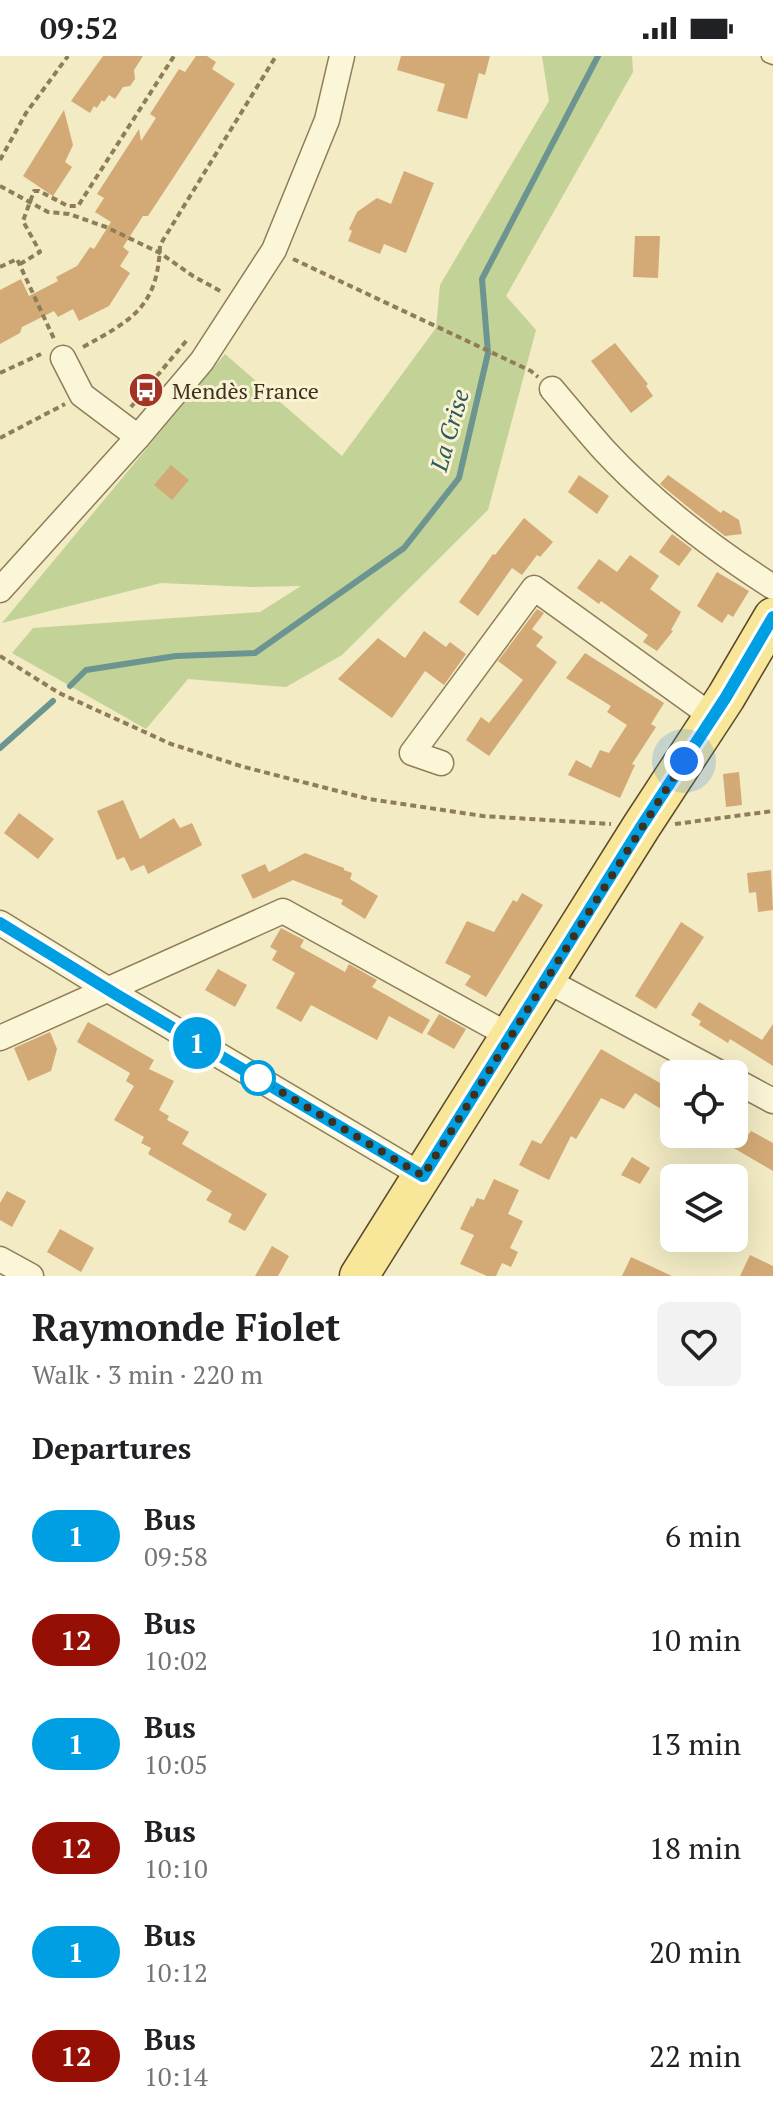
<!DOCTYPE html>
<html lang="en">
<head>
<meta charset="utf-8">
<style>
  body { margin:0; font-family:"PT Serif",serif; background:#f2f2f2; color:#202124; height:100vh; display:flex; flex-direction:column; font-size:30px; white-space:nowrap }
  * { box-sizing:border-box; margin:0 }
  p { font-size:26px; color:#757577 }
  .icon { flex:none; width:44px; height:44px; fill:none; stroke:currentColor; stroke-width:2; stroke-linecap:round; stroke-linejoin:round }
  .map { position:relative; height:1220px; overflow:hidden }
  .drawer { display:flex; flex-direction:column; background:#fff; flex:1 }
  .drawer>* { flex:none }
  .badge { padding:0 16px; border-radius:26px; font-size:28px; line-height:52px }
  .buttons { position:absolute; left:660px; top:1004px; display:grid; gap:16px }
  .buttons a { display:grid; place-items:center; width:88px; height:88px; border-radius:12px; background:#fff; box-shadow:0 8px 32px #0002; font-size:40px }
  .you { position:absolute; width:40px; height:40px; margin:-20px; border:6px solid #fff; border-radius:50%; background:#1a73e8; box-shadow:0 0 0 12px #1a73e833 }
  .map>.badge { position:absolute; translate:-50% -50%; box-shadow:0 0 0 4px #fff }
  h2 { padding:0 32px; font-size:30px; line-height:72px }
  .round { display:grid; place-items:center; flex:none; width:84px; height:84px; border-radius:12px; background:#f2f2f2 }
  .summary { display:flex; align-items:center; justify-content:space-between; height:136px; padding:0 32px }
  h1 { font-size:38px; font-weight:700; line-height:60px }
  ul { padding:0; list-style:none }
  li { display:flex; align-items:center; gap:24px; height:104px; padding:0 32px }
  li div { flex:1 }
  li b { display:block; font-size:30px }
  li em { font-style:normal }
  li .badge { min-width:88px; font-weight:700; text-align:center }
  .status { display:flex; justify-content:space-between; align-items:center; height:56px; padding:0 40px; background:#fff; direction:ltr }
  .status svg { height:22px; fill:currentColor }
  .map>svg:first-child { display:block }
</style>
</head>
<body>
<div class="status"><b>09:52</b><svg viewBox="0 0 49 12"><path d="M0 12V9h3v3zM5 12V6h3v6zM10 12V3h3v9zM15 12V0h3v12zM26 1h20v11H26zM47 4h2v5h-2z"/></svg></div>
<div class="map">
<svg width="773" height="1220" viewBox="0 0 773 1220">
  <rect width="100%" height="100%" fill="#f2ebc4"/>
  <path fill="#c3d296" d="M542,0H632L633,16L506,240L536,274L488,454L342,599L286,631L188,623L146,673L12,597L33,572L260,556L301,530L252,531L161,527L2,567L225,298L342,400L436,272L440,229L549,45Z"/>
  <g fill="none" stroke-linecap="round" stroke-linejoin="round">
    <g stroke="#6c9490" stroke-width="6">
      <path d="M70,630L86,614L176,600L255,597L404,492L459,422L488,297L482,223L598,0"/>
      <path d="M0,692L53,645"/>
    </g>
  </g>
  <g fill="#d3aa76">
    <path d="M103,0H143L134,14L135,23L130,30L123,31L115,43L109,39L104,46L102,44L97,52L94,50L90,57L71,45Z"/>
    <path d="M196,0H207L216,6L212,13L235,28L148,160H143L123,191L129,196L120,210L130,217L109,250L79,265L73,253L58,261L54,255L22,271L20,277L0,288V234L21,223L29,240L58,225L56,221L77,210L90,191L94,193L111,166L95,156L104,142L97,138L139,73L141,85L156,62L150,58L179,13L185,16Z"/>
    <path d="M401,0H490L485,19L479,17L467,63L437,55L445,28L397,14Z"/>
    <path d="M64,54L73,89L65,106L72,111L53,140L23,120Z"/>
    <path d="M404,115L434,127L406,197L384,188L380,198L348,185L352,175L349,173L357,156L377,142L391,148Z"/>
    <path d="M635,180H660L658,222L633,221Z"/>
    <path d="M615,287L648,328L646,330L653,340L631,357L591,305Z"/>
    <path d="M171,409L189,424L172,444L154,429Z"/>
    <path d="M579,419L609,440L597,458L568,436Z"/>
    <path d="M668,419L721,457L723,454L739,464L742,478L725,480L694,456L660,428Z"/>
    <path d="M524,462L553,486L540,501L537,499L522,519L512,512L478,560L459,546L493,498L495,499Z"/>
    <path d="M672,478L692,493L679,510L659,496Z"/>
    <path d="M630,499L659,520L650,533L681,556L671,574L673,575L657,595L643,586L648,579L601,545L599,548L577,532L599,503L617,516Z"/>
    <path d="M717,516L749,535L733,561L728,558L722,567L697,550Z"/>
    <path d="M537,553L544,557L532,573L543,581L536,590L557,606L489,700L466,684L481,661L489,667L523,624L498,605Z"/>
    <path d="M424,575L446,591L450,586L466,598L444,629L425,615L392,662L338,623L378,582L405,602Z"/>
    <path d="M585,597L664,647L651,668L656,671L632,708L635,709L620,742L568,719L576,704L591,712L600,694L609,697L627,669L607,656L611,650L566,622Z"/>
    <path d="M739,716L742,749L726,751L723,718Z"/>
    <path d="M123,744L140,783L174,762L180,772L192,767L202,789L148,818L144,809L131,815L124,801L117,804L97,755Z"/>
    <path d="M19,757L54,783L38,803L4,777Z"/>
    <path d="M305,797L344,812V814L352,817L350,823L378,840L365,863L341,848L343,844L293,824L253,843L241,819L265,808L269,816Z"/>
    <path d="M771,814L773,854L758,856L756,836L749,837L747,817Z"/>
    <path d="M522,837L543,849L486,941L465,929L471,920L445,907L467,865L494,876L513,844L517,846Z"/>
    <path d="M681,866L704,881L656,953L635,940Z"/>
    <path d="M281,872L304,884L300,891L345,916L349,908L377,924L372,931L430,964L422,978L389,960L377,984L311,949L301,966L276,952L295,917L272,904L277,895L270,891Z"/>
    <path d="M218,913L247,929L235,951L205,934Z"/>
    <path d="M699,946L762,984L773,968V1010L730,983L728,987L699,969L701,965L691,959Z"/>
    <path d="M439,958L466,973L454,993L427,978Z"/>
    <path d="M88,966L154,1004L149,1013L174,1025L159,1054L169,1060L167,1064L189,1076L182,1088L267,1138L245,1175L228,1166L232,1158L206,1144L212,1135L148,1098L151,1092L141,1087L144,1081L114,1064L134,1030L126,1025L130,1017L77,986Z"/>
    <path d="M50,976L57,993L51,1015L28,1025L14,992Z"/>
    <path d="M601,993L674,1035V1061L635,1037L624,1053L601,1042L576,1083L571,1080L549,1124L519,1109L532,1084L541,1088Z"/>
    <path d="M751,1075L773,1087V1115L710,1078H749Z"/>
    <path d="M632,1101L650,1112L640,1128L621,1119Z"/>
    <path d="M494,1123L519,1134L508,1158L523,1165L510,1192L518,1196L511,1211L502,1207L496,1220H487L460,1208L474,1179L460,1173L471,1150L473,1151L477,1142L484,1144Z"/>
    <path d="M7,1135L26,1145L12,1171L0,1164V1147Z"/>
    <path d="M60,1173L94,1192L81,1216L47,1196Z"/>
    <path d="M272,1190L289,1200L278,1220H255Z"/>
    <path d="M750,1199L773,1210V1220H740Z"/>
    <path d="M631,1201L672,1220H622Z"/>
  </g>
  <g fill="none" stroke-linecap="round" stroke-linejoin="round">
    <g stroke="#8f7d58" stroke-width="15">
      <path id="lane" d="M768,0L773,2"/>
    </g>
    <g stroke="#8f7d58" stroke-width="27">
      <g id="street">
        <path d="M63,302L82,339L138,381"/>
        <path d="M552,333C569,353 586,374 604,394C654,448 712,492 773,531"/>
        <path d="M0,534L138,381L202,305L274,194L327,64L342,0"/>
        <path d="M441,707L412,697L534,532L713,661"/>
        <path d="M0,867L117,939L423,1120"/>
        <path d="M546,924L722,1018"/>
        <path d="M0,982L283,855L510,980"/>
        <path d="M734,1024L773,1045"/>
        <path d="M0,1203L31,1220"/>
      </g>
    </g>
    <g stroke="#5c492d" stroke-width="41">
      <path id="primary" d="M359,1220L641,771L726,641L773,561"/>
    </g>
    <g stroke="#8f7d58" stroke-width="4" stroke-dasharray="6 4" stroke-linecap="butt">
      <path d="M0,104L26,57L68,0"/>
      <path d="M0,130L48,156L69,158L106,171L160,197L193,220L222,236"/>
      <path d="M293,203L531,315L538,321"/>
      <path d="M20,208L40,196L23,165L34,135H39L68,150H78L174,0"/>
      <path d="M0,211L17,203L55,285"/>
      <path d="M83,291C132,264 158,251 160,189L276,0"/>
      <path d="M0,317L41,298"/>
      <path d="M131,351L187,284"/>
      <path d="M0,382L65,348"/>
      <path d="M0,600L59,637L171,688L244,711L369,743L483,760L611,768"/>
      <path d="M675,768L773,755"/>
    </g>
    <use href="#lane" stroke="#fcf6d8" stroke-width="12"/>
    <use href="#street" stroke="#fcf6d8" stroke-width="24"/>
    <use href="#primary" stroke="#f8e799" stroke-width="38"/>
  </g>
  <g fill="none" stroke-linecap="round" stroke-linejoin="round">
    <g stroke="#fff" stroke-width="18">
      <path id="line" d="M0,867L117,939L423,1120L641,771L726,641L773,561"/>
    </g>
    <use href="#line" stroke="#009fe3" stroke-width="12"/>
    <path stroke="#3d311e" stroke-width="8" stroke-dasharray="0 14.4" d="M258,1022L423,1120L684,705"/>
  </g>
  <defs>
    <g id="bus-disc" transform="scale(1.8)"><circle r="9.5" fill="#a33323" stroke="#f9f3d4"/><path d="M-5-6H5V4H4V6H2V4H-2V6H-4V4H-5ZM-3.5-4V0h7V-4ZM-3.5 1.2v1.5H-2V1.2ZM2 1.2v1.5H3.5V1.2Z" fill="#fff"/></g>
  </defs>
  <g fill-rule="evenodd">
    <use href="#bus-disc" x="146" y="334"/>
  </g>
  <circle fill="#fff" stroke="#009fe3" stroke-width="4" cx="258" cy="1022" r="16"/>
  <g text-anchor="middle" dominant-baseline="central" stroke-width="6" stroke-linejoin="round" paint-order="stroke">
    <g font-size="22" fill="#3d311e" stroke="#f9f3d4" text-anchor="start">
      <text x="172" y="334">Mendès France</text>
    </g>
    <g font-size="24" font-style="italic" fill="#2c5b5e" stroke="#f9f3d4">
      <text transform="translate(449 374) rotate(-74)">La Crise</text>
    </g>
  </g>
</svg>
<div class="buttons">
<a><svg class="icon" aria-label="locate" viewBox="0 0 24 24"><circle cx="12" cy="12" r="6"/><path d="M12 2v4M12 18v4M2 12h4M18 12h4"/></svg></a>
<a><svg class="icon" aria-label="layers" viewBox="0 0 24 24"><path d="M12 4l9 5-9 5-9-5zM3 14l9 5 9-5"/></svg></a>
</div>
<div class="you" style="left:684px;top:705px"></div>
<b class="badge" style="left:197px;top:987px;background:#009fe3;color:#fff">1</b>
</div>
<section class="drawer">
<div class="summary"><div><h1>Raymonde Fiolet</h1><p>Walk · 3 min · 220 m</p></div><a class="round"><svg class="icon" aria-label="heart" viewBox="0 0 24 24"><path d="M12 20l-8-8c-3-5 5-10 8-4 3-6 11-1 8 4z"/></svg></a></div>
<h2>Departures</h2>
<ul>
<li><span class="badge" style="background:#009fe3;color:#fff">1</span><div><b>Bus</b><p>09:58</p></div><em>6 min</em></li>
<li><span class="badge" style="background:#960f04;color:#fff">12</span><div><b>Bus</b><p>10:02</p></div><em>10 min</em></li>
<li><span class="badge" style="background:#009fe3;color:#fff">1</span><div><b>Bus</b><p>10:05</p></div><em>13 min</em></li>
<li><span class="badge" style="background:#960f04;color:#fff">12</span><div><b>Bus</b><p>10:10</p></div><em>18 min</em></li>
<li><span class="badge" style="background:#009fe3;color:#fff">1</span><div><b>Bus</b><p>10:12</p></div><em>20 min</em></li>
<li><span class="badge" style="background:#960f04;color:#fff">12</span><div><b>Bus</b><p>10:14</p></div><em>22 min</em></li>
</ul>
</section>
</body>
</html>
